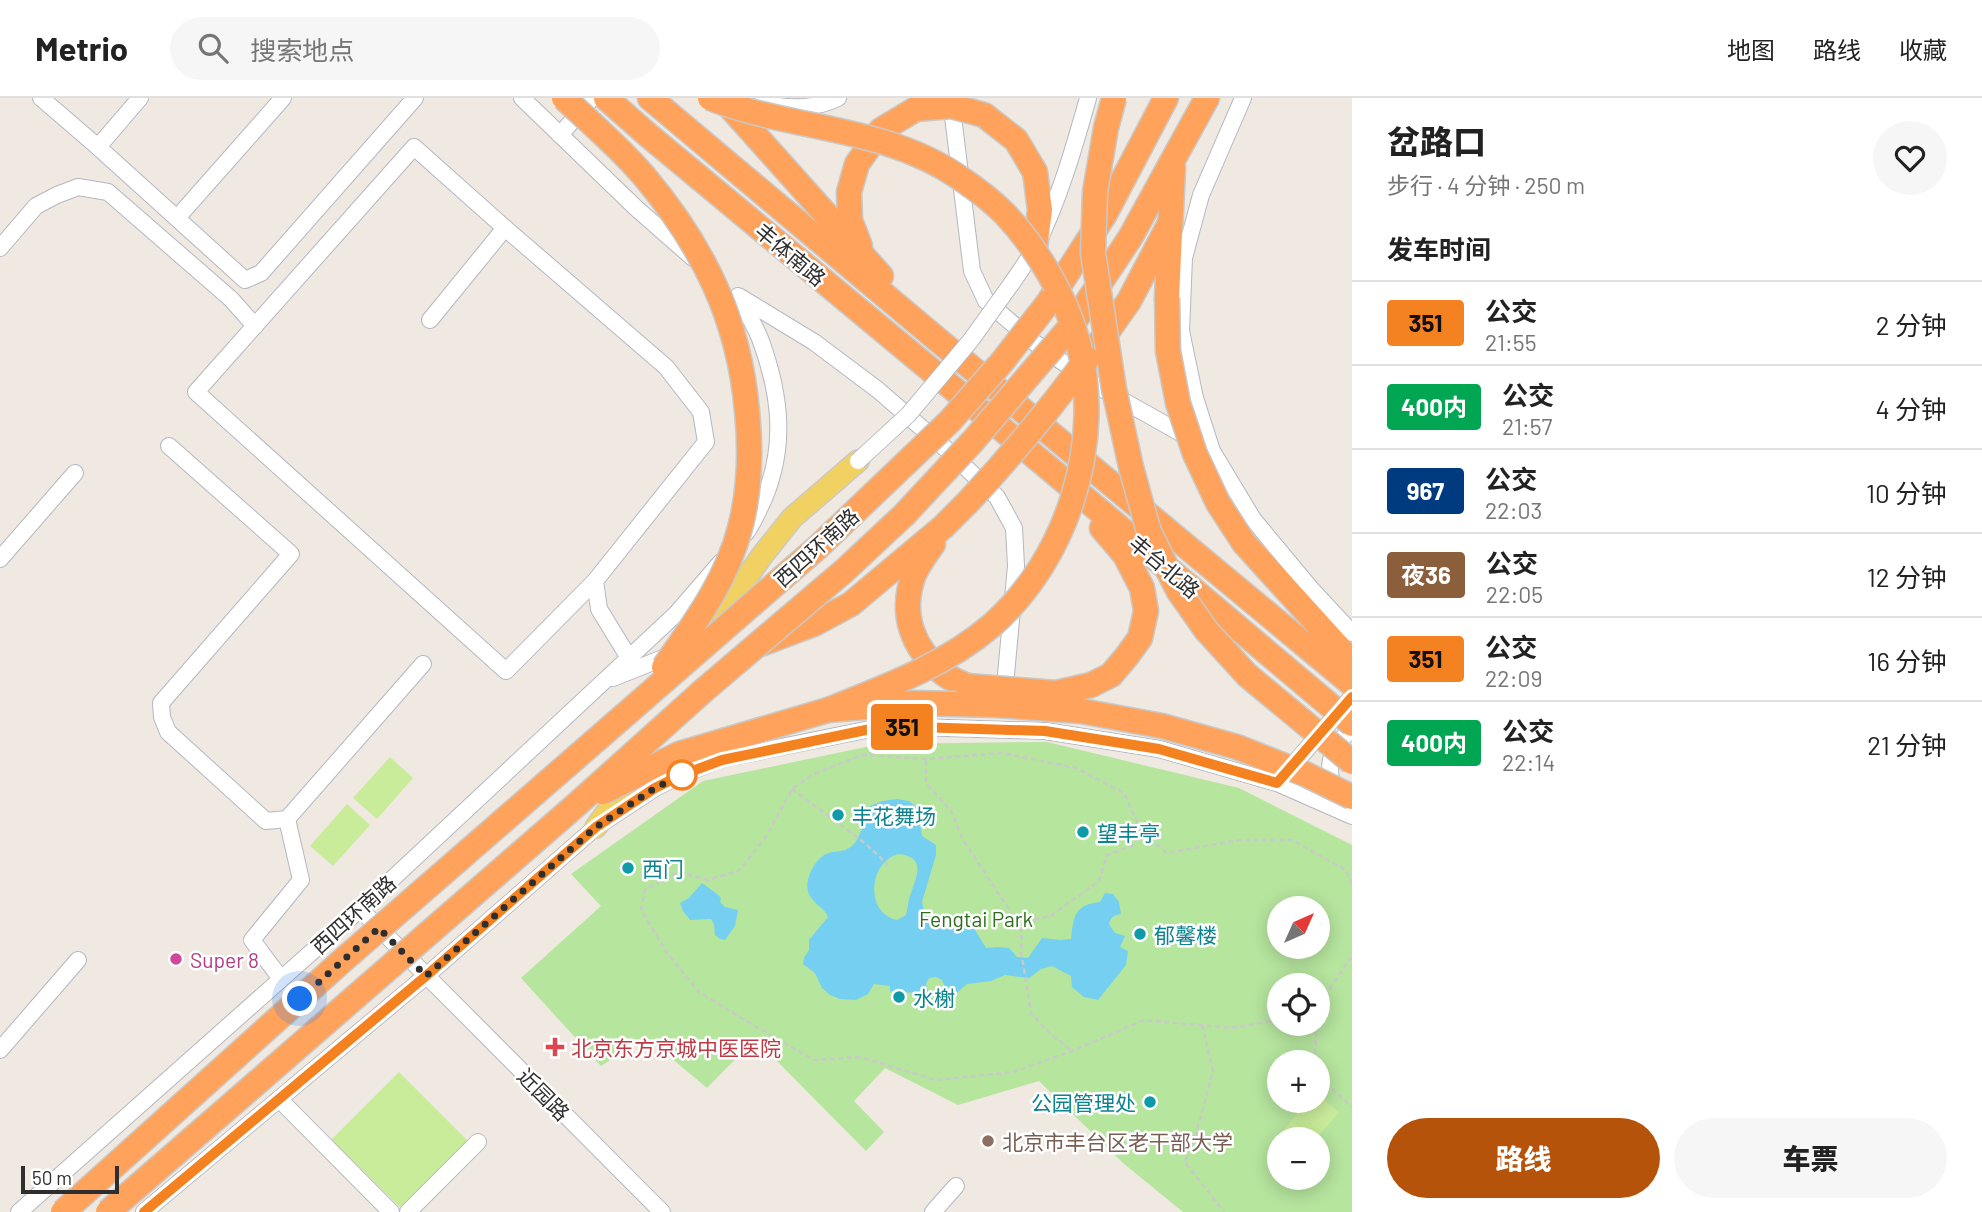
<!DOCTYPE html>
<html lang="zh">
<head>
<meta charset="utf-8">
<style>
  body { margin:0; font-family:Barlow,"Noto Sans SC",sans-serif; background:#f6f6f6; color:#222; height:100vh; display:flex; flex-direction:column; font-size:26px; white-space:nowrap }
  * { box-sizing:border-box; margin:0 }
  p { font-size:23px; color:#767676 }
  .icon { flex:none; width:38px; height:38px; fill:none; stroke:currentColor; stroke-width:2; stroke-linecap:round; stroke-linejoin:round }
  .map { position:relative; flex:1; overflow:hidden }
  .side { display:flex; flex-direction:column; background:#fff; width:630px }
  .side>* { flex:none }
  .badge { padding:0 14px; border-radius:5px; font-size:24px; line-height:46px }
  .needle { width:46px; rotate:45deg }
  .buttons { position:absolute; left:1267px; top:798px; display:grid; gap:14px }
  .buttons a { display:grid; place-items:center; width:63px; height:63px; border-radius:50%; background:#fff; box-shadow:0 4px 18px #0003; font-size:35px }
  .scale { position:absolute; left:21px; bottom:18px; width:98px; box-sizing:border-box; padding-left:7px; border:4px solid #2e2e2e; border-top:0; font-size:19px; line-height:24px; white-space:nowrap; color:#2e2e2e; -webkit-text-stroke:5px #fff; paint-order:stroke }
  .you { position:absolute; width:35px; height:35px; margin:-18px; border:5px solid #fff; border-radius:50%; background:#1a73e8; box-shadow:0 0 0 10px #1a73e833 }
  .map>.badge { position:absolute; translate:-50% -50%; box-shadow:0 0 0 4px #fff }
  h2 { padding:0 35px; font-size:26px; line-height:63px }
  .round { display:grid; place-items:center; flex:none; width:74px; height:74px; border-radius:37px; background:#f6f6f6 }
  .headline { display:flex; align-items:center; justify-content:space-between; height:119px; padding:0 35px }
  h1 { font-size:33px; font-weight:800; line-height:52px }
  .cta { display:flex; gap:14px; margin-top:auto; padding:14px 35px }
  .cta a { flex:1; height:80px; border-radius:42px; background:#b45309; color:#fff; font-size:28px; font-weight:800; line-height:80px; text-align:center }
  .cta a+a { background:#f6f6f6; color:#222 }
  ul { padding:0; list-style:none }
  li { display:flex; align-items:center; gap:21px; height:84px; padding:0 35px; border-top:2px solid #e0e0e0 }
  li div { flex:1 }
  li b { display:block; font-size:26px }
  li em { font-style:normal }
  li .badge { min-width:77px; font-weight:700; text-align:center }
  header { display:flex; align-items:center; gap:42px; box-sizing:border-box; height:98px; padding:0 35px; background:#fff; border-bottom:2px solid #e0e0e0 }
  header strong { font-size:33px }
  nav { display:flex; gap:38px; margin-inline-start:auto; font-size:24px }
  .search { width:490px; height:63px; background:#f6f6f6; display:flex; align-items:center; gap:18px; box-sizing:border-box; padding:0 24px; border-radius:38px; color:#767676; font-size:26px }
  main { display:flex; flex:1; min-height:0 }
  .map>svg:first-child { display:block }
</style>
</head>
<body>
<header>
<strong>Metrio</strong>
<div class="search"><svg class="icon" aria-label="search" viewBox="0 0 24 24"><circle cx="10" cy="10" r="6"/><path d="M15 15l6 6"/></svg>搜索地点</div>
<nav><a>地图</a><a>路线</a><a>收藏</a></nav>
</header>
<main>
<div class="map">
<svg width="1352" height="1114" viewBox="0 0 1352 1114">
  <rect width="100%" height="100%" fill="#efe9e1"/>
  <path fill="#b6e59e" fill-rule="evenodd" d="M1047,644L1239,690L1352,747V1114H1183L1123,1065L1039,983L958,1007L885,970L854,1003L884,1034L866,1053L755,941L707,990L646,939L601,968L521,880L601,808L571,776L703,683L880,646ZM1279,810H1318V849H1279ZM1279,887H1318V926H1279ZM1279,964H1318V1003H1279ZM1279,1041H1318V1080H1279Z"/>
  <g fill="#c9ec9a">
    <path d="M390,659L413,680L377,721L353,700Z"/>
    <path d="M347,706L370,727L333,768L310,748Z"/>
    <path d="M399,974L469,1044L402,1111L331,1042Z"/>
    <path d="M1318,997L1339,1014L1316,1041L1279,1042L1277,1040L1307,1003H1318Z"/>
  </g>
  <g fill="#75cff0" fill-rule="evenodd">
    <path d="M897,701L909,703L918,710L922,738L936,747V757L922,804L924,814L929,821L940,827L969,822L986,850L997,849L1009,850L1017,859L1028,860L1042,840L1061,842L1071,841C1074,818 1074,807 1100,804L1105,795L1113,796L1119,804L1121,816C1114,817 1111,819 1109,826L1115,835L1125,838L1120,849L1128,853L1126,867L1098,902L1084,899L1072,889L1071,878L1052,868L1041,871L1029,880L1005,877L991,883L967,886L952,899L944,896V887L942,882L936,879L929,880L926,886L929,895V902L920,904L916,895L890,893V888L874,886L868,896L856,902L840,901L830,897L822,890L815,875L803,866L804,860L809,852V842L828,819C824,809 815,807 810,798C802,785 814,762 826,756C835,752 844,755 852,748C862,739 864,720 870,708L883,703ZM899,756C926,759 917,778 911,795C908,802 908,810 906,817L897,822C863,814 870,762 899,756Z"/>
    <path d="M702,785C709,791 716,794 721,800L720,804L725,809L738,812L735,828L725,842L720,841L715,837L714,826L711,821L690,822L683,813L680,805L689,800Z"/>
  </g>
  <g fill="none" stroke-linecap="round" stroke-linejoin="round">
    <g stroke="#b4b7c1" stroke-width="18">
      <g id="minor">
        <path d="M41,0L98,49L245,182L261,175L415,0"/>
        <path d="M522,0L636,110L693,160"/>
        <path d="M1243,0L1201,97L1184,160L1181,233L1195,300L1212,353L1253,421L1312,492L1352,535"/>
        <path d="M951,2L972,173L986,203L1035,245L1099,289L1191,341"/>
        <path d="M762,5C788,11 813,12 838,0"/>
        <path d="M560,37L592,0"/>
        <path d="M98,49L140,0"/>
        <path d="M177,120L283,0"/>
        <path d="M505,130L414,49L196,294L506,573L595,483"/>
        <path d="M0,150L36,108L57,97L78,89L108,94L231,201L255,228"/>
        <path d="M1012,185C1020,173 1029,161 1036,148C1059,102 1074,50 1088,0"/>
        <path d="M738,198C746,214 757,230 762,246C781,300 786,350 763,403C757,415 753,426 745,436"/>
        <path d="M740,199L814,244L878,292L946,351L997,399L1014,430L1016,468L1004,598"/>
        <path d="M430,222L505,130L666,269L701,314L706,344L595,483L599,511L629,560"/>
        <path d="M169,348L291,456L161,605L162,619L168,634L266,723L287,721"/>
        <path d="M0,461L75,375"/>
        <path d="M613,580L673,556"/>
        <path d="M1286,675L1352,599"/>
        <path d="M1334,695C1325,662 1331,654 1352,629"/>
        <path d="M360,811L662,1114"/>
        <path d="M281,881L252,842L301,782L287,721L423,566"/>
        <path d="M0,952L78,862"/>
        <path d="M279,1001L391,1114"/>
        <path d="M19,1114L360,811L677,515L721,464"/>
        <path d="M144,1114L426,878L596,729L655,690L679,678L722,661L885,628L1045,633L1159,651L1277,685L1352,718"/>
        <path d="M408,1114L478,1044"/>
        <path d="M933,1114L956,1088"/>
      </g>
    </g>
    <g stroke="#c9c9c9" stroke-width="24">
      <g id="major">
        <path d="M705,540L761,459L792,420L858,363"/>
        <path d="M596,729L634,677"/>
      </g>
    </g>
    <g stroke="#c9c9c9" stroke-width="27">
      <g id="highway">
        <path d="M606,0L648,37L1056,376L1282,567"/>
        <path d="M650,0L932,237L1352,586"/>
        <path d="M722,0L881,178"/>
        <path d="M984,17L1016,42L1035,74L1040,112L1035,150"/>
        <path d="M860,148L850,122L849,94L857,66L881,32L916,11"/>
        <path d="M1167,200L1173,70"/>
        <path d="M1048,205L1105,116L1166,0"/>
        <path d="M1072,227L1130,140L1207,0"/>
        <path d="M1098,247L1129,203L1170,125"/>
        <path d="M1244,445L1352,564"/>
        <path d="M933,446C926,456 917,468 913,479C900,517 913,551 943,575C950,581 959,584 967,588"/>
        <path d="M763,545L816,525L851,506L943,429L969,403"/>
        <path d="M1091,587L1111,577L1127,558L1140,540L1146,513L1142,490L1125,457L1102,430"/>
      </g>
    </g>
    <g stroke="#c9c9c9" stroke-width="2.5" stroke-dasharray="5 3.5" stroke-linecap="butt">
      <path d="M926,662V685L952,714L962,740L1008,810L1022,835L1021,853L1031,915L1047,933L1072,953"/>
      <path d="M792,691L866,746L888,767"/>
      <path d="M1018,827L1052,817L1099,783L1107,757L1133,747L1141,733"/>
      <path d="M1318,902L1326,896"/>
      <path d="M1279,922L1230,930L1144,922L1072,953L1013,974L936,982L860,959L814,962L748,924L699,894L667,855L641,812L645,792L678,774L708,782L740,772L767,737L792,691L814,676L863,657L926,661L1002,655L1076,670L1124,695L1141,733L1167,755L1239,742H1292L1346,772L1352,786"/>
      <path d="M1318,923L1326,896L1352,858"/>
      <path d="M1202,927L1213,973L1196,1036L1185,1064L1224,1114"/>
      <path d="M1314,964L1317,926"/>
      <path d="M1318,970L1330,990L1352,1009"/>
    </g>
    <use href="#minor" stroke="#fff" stroke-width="16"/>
    <use href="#major" stroke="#f2d163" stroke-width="21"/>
    <use href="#highway" stroke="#ffa35c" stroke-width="24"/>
    <g stroke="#b4b7c1" stroke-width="18" stroke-linecap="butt">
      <path id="minor-bridge" d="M858,363L908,317L971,242L1012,185"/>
    </g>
    <g stroke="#c9c9c9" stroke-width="27" stroke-linecap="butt">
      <g id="highway-bridge">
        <path d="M564,0C591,25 620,50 644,78C703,148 739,221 747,313C751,352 750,392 740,430C727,482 694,526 664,569"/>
        <path d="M710,0C791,32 886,28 960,80C975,90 992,103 1005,116C1037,150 1066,199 1078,244C1104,343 1069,460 991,528C944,568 885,589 828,612"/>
        <path d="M1114,0L1106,30L1095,94L1093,155L1114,291L1131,369L1149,434L1178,492L1206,532L1247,577L1352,664"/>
        <path d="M916,11L951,8L984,17"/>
        <path d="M1167,200L1168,253L1178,305L1195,356L1218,405L1244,445"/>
        <path d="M969,403C1011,358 1050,311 1087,261"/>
        <path d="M1282,567L1352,626"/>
        <path d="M967,588L1056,595L1091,587"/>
        <path d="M603,694L679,656L828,612L913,605L996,607L1081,613L1162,628L1237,649L1305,676L1352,699"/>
        <path d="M63,1114L342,863L818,449L950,323L1002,264L1048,205"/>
        <path d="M108,1114L575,708L703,593L844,473L904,417L973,343L1072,227"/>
      </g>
    </g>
    <use href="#minor-bridge" stroke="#fff" stroke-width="16"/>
    <use href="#highway-bridge" stroke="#ffa35c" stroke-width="24"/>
  </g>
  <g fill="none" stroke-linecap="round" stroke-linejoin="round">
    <g stroke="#fff" stroke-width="16">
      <path id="line" d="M144,1114L426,878L596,729L655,690L679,678L722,662L885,628L1045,633L1159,651L1277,685L1352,599"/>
    </g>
    <use href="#line" stroke="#f58220" stroke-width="10"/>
    <path stroke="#2e2e2e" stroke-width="7" stroke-dasharray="0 12.6" d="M300,901L379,830L426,878L596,729L655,690L682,677"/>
  </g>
  <circle fill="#fff" stroke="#f58220" stroke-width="3.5" cx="682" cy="677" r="14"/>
  <g fill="#0f9aa8" stroke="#fff" stroke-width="2.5">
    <circle cx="838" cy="717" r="7"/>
    <circle cx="1083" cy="734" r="7"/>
    <circle cx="628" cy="770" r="7"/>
    <circle cx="1140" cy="836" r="7"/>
    <circle cx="899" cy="899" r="7"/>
    <circle cx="1150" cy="1004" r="7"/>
  </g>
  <circle fill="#d1479c" stroke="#fff" stroke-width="2.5" cx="176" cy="861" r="7"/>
  <path fill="#e0444e" stroke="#fff" stroke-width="2.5" d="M551.5 938.5h7v7h7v7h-7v7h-7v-7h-7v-7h7z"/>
  <circle fill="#8d6e63" stroke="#fff" stroke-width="2.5" cx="988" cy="1043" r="7"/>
  <g text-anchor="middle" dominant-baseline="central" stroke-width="5" stroke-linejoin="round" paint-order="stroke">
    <g font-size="21" fill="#2e2e2e" stroke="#fff">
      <text transform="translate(791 156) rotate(40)">丰体南路</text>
      <text transform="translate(816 449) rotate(-42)">西四环南路</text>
      <text transform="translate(1165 468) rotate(40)">丰台北路</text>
      <text transform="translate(353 816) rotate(-42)">西四环南路</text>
      <text transform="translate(544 996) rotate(45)">近园路</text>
    </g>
    <g font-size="21" fill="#0d838f" stroke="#fff" text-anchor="start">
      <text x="852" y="717">丰花舞场</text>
      <text x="1097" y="734">望丰亭</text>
      <text x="642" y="770">西门</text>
      <text x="1154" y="836">郁馨楼</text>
      <text x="913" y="899">水榭</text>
      <text x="1136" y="1004" text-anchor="end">公园管理处</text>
    </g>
    <g font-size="21" fill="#2c6e1b" stroke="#fff">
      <text x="976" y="820">Fengtai Park</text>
    </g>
    <g font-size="21" fill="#b23c85" stroke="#fff" text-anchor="start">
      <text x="190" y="861">Super 8</text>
    </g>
    <g font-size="21" fill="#be3a42" stroke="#fff" text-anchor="start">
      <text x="571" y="949">北京东方京城中医医院</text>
    </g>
    <g font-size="21" fill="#785e54" stroke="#fff" text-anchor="start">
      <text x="1002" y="1043">北京市丰台区老干部大学</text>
    </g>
  </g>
</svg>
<div class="buttons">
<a><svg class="needle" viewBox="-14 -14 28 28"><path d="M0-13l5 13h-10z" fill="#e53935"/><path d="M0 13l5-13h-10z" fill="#767676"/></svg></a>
<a><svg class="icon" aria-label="locate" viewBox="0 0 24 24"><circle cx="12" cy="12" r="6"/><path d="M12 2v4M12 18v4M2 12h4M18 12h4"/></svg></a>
<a>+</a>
<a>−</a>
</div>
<div class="scale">50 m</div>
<div class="you" style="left:300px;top:901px"></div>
<b class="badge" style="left:902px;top:629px;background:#f58220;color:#111">351</b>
</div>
<section class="side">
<div class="headline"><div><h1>岔路口</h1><p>步行 · 4 分钟 · 250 m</p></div><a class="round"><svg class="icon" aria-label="heart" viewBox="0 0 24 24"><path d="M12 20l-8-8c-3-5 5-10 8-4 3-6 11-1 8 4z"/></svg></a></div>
<h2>发车时间</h2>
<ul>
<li><span class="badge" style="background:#f58220;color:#111">351</span><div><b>公交</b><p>21:55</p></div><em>2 分钟</em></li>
<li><span class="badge" style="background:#00a651;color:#fff">400内</span><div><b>公交</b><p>21:57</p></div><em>4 分钟</em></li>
<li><span class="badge" style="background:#003b80;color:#fff">967</span><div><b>公交</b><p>22:03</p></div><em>10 分钟</em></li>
<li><span class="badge" style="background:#8b5e3c;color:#fff">夜36</span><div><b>公交</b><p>22:05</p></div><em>12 分钟</em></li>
<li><span class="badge" style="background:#f58220;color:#111">351</span><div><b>公交</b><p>22:09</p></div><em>16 分钟</em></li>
<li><span class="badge" style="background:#00a651;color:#fff">400内</span><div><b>公交</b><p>22:14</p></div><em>21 分钟</em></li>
</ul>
<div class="cta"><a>路线</a><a>车票</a></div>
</section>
</main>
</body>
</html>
